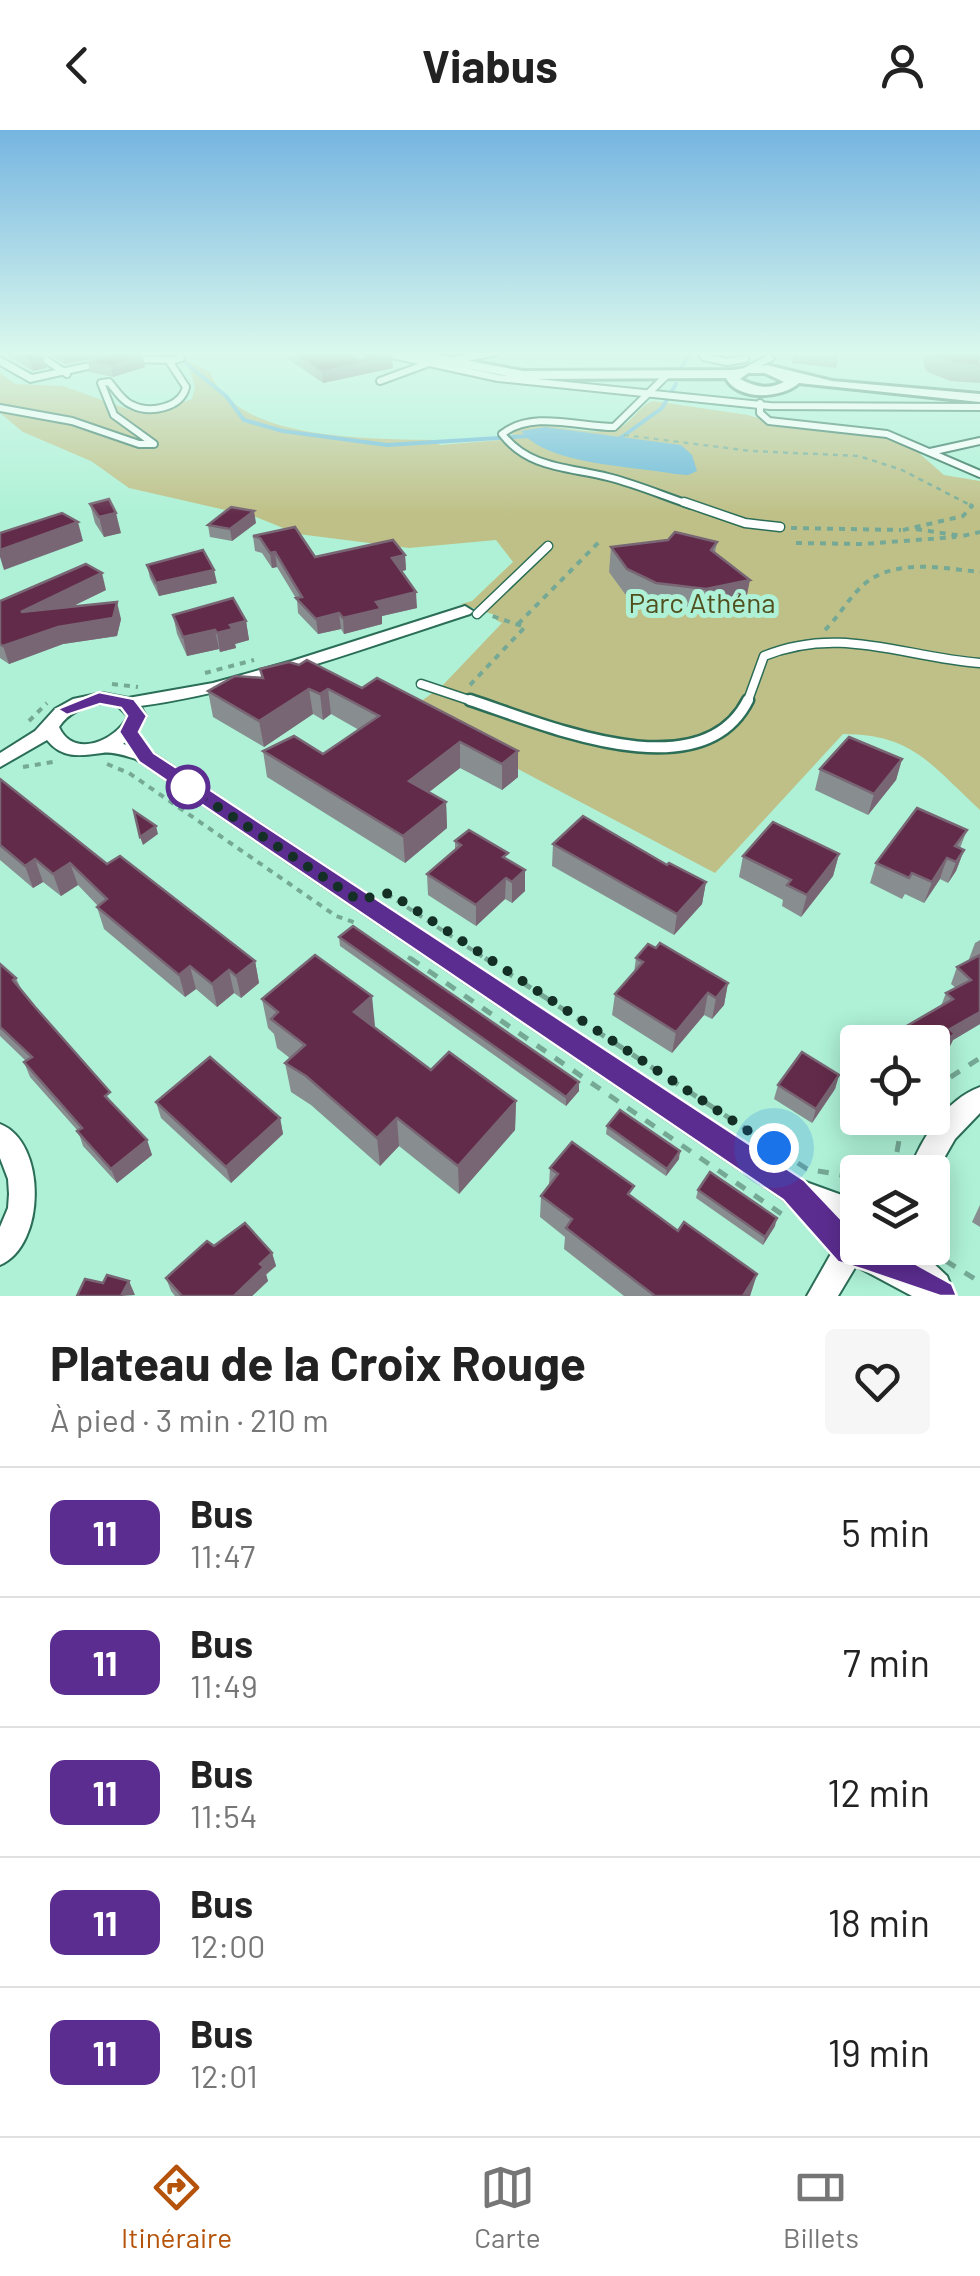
<!DOCTYPE html>
<html lang="fr">
<head>
<meta charset="utf-8">
<style>
  body { margin:0; font-family:Barlow,sans-serif; background:#f6f6f6; color:#222; height:100vh; display:flex; flex-direction:column; font-size:38px; white-space:nowrap }
  * { box-sizing:border-box; margin:0 }
  p { font-size:32px; color:#767676 }
  .icon { flex:none; width:55px; height:55px; fill:none; stroke:currentColor; stroke-width:2; stroke-linecap:round; stroke-linejoin:round }
  .map { position:relative; height:1166px; overflow:hidden }
  .side { display:flex; flex-direction:column; background:#fff; flex:1 }
  .side>* { flex:none }
  .badge { padding:0 20px; border-radius:15px; font-size:35px; line-height:65px }
  .fabs { position:absolute; left:840px; top:895px; display:grid; gap:20px }
  .fabs a { display:grid; place-items:center; width:110px; height:110px; border-radius:10px; background:#fff; box-shadow:0 5px 25px #0003; font-size:50px }
  .you { position:absolute; width:50px; height:50px; margin:-25px; border:8px solid #fff; border-radius:50%; background:#1a73e8; box-shadow:0 0 0 15px #1a73e833 }
  .map>.badge { position:absolute; translate:-50% -50%; box-shadow:0 0 0 5px #fff }
  .round { display:grid; place-items:center; flex:none; width:105px; height:105px; border-radius:10px; background:#f6f6f6 }
  .head { display:flex; align-items:center; justify-content:space-between; height:170px; padding:0 50px }
  h1 { font-size:48px; font-weight:700; line-height:75px }
  ul { padding:0; list-style:none }
  li { display:flex; align-items:center; gap:30px; height:130px; padding:0 50px; border-top:2px solid #e0e0e0 }
  li div { flex:1 }
  li b { display:block; font-size:38px }
  li em { font-style:normal }
  li .badge { min-width:110px; font-weight:700; text-align:center }
  header { display:flex; justify-content:space-between; align-items:center; height:130px; padding:0 50px; background:#fff; font-size:45px; font-weight:700 }
  .menu { display:flex; justify-content:space-around; align-items:center; height:140px; border-top:2px solid #e0e0e0; background:#fff; font-size:28px; color:#767676 }
  .menu a { display:grid; justify-items:center; gap:5px }
  .menu .current { color:#b45309 }
  .map>svg:first-child { display:block }
</style>
</head>
<body>
<header><svg class="icon" aria-label="back" viewBox="0 0 24 24"><path d="M15 5l-7 7 7 7"/></svg>Viabus<svg class="icon" aria-label="person" viewBox="0 0 24 24"><circle cx="12" cy="8" r="4"/><path d="M4 21q1-7 8-7t8 7"/></svg></header>
<div class="map">
<svg width="980" height="1166" viewBox="0 0 980 1166">
  <rect width="100%" height="100%" fill="#aef1d7"/>
  <path fill="#bfc087" d="M187,230L210,242C236,312 371,308 433,310L440,315L513,309L512,297C546,289 586,308 616,299C631,295 638,276 653,271L748,285L785,296L874,304L920,319V324L944,345L980,351V680C931,635 913,604 843,604L715,743L408,581L442,556L502,493L496,490L498,486L461,474L472,471L513,432L496,410L409,418L298,404L256,387L129,358L91,331L23,302L0,283V243L15,254L63,256L130,280H162L192,269L195,257Z"/>
  <path fill="#6bb6d7" d="M545,297L681,315L692,325L697,341L688,345L675,344C633,336 547,335 521,301Z"/>
  <g fill="none" stroke-linecap="round" stroke-linejoin="round">
    <g stroke="#6bb6d7" stroke-width="4">
      <path d="M172,222L226,266L244,290L283,301L387,315L529,306"/>
      <path d="M679,242L690,222"/>
      <path d="M619,309L662,278L676,254"/>
    </g>
    <g stroke="#2b6d57" stroke-width="10">
      <g id="service-far2">
        <path d="M34,222L67,244"/>
        <path d="M379,222L498,248L770,276L980,277"/>
        <path d="M702,222L704,227L727,232L745,229"/>
        <path d="M128,229L175,230L181,228L180,222"/>
        <path d="M451,231L496,222"/>
        <path d="M666,246L614,297C579,297 532,280 502,304C529,339 569,337 608,347C636,354 664,366 691,375"/>
        <path d="M380,251L429,233"/>
        <path d="M760,273V283L769,291L887,304L980,344"/>
        <path d="M0,278L72,291L139,314H154L114,285L101,253L109,252C115,259 123,272 132,275C150,284 181,278 186,257L169,231"/>
        <path d="M930,322L980,311"/>
      </g>
    </g>
    <g stroke="#2b6d57" stroke-width="11">
      <g id="service-far1">
        <path d="M684,372L745,393L780,397"/>
        <path d="M477,484L548,416"/>
        <path d="M421,554L478,573"/>
        <path d="M747,573L764,526C840,495 903,527 980,533"/>
      </g>
    </g>
    <g stroke="#2b6d57" stroke-width="15">
      <path id="service" d="M470,570C541,593 701,664 748,570"/>
    </g>
    <g stroke="#2b6d57" stroke-width="4">
      <g id="minor">
        <path d="M110,222H120L121,227L115,233L30,252L0,235V227L32,245L108,229Z"/>
        <path d="M769,225L774,228L773,230L751,241L742,239Z"/>
        <path d="M465,476L473,481L470,484C361,519 253,560 140,576L146,586L138,601L123,614L148,620L803,1051L850,1068L854,1077L850,1086L840,1090L858,1108V1118H917L947,1146L955,1166H912L856,1136L838,1166H807L832,1122L783,1069L136,629C126,626 113,621 102,623C80,626 62,629 47,610L0,637V623L35,601L55,579L73,569L102,563L128,568L213,553L292,531ZM102,573L117,575L128,586C116,611 73,629 59,597C69,582 84,576 102,573Z"/>
        <path d="M980,957V983L955,1009L932,1049V1042H909C921,1009 945,970 980,957Z"/>
        <path d="M0,994C47,1012 46,1116 0,1135V1097L8,1078L9,1064L8,1049L0,1028Z"/>
      </g>
    </g>
    <g stroke="#2b6d57" stroke-width="6">
      <path id="tertiary" d="M398,222H422L523,241L732,240L767,235L832,251L980,264V272L799,253C781,269 738,271 726,248L523,249L404,226ZM748,243H765L784,252C769,260 755,257 740,249Z"/>
    </g>
    <path stroke="#75a995" stroke-width="2.5" stroke-dasharray="5 5" stroke-linecap="butt" d="M624,305L751,321L859,326L902,340L970,375"/>
    <g stroke="#75a995" stroke-width="4" stroke-dasharray="6 6" stroke-linecap="butt">
      <path d="M791,398L901,400"/>
      <path d="M916,399L962,406L980,402"/>
      <path d="M903,400L963,386L972,376L965,372"/>
      <path d="M796,413L863,414L956,407"/>
      <path d="M518,494L599,412"/>
      <path d="M825,500C838,487 847,471 860,458C891,427 941,438 980,442"/>
      <path d="M205,543L254,530"/>
      <path d="M112,554L138,557"/>
      <path d="M470,555L525,497L492,486"/>
      <path d="M29,591L47,573"/>
      <path d="M107,634L129,643L336,786L359,794"/>
      <path d="M23,637L58,631"/>
      <path d="M387,764L489,831"/>
      <path d="M408,827L414,831"/>
    </g>
    <g stroke="#75a995" stroke-width="5" stroke-dasharray="11 11" stroke-linecap="butt">
      <path d="M410,828L783,1085"/>
      <path d="M485,828L807,1039L858,1048"/>
      <path d="M932,959L980,928"/>
      <path d="M889,1042L895,1033L903,988"/>
      <path d="M946,1131L980,1152"/>
    </g>
    <use href="#service-far2" stroke="#fff" stroke-width="6"/>
    <use href="#service-far1" stroke="#fff" stroke-width="8"/>
    <use href="#service" stroke="#fff" stroke-width="10"/>
    <use href="#minor" fill="#fff" fill-rule="evenodd"/>
    <use href="#tertiary" fill="#fff" fill-rule="evenodd"/>
  </g>
  <g fill="#888e90">
    <path d="M3,222H35L43,227L46,238L33,241Z"/>
    <path d="M44,222H108L105,226L65,234Z"/>
    <path d="M278,222H346L358,230L365,229L364,222H382L393,238L323,253Z"/>
    <path d="M794,222H840L836,238L792,233Z"/>
    <path d="M925,222H980V253L950,251L926,241L923,231Z"/>
    <path d="M88,232L145,237L113,247L90,242Z"/>
    <path d="M90,374L121,403L104,407L95,393Z"/>
    <path d="M256,393L232,411L210,407L208,395Z"/>
    <path d="M295,397L315,427L405,425L406,440L402,441L417,478L382,486V494L344,504L341,499L318,504L298,483L297,470L277,437L272,438L262,423L255,421L253,406Z"/>
    <path d="M717,412L715,423L745,475L702,484L653,478L625,464L609,442L611,417Z"/>
    <path d="M147,435L217,453L159,466L150,448Z"/>
    <path d="M106,460L73,476L121,489L117,506L63,514L9,534L0,528V471Z"/>
    <path d="M173,485L246,491L249,510L235,514L236,518L220,522L219,519L187,526L177,504Z"/>
    <path d="M260,539L362,558L518,621V647L502,660L460,638L429,662L446,672L447,698L405,733L267,647L263,621L323,624L359,600L331,584L323,590L313,584L264,617L213,587L208,561L262,547Z"/>
    <path d="M902,629L896,650L868,685L815,660L820,639Z"/>
    <path d="M0,649L107,734L255,831L259,853L241,868L234,863L217,877L196,859L185,867L104,799L97,777L98,776L78,755L61,766L43,752L33,758L0,730Z"/>
    <path d="M967,700L960,718L964,720L956,741L948,753L940,749L924,773L905,764L902,769L870,753L876,733Z"/>
    <path d="M455,711L508,730L525,740V761L512,773L505,769L476,796L428,765L427,744L455,720Z"/>
    <path d="M553,714L667,735L706,752L702,774L674,805L552,736Z"/>
    <path d="M839,724L833,746L801,787L782,776L783,770L739,747L743,726Z"/>
    <path d="M339,807L579,961L566,976L340,816Z"/>
    <path d="M980,810V894L953,910L948,920L932,912H899L905,897L941,876L946,863L956,858L951,854L957,837L970,830L969,829L975,813Z"/>
    <path d="M636,828L728,853L724,875L712,889L704,885L672,923L612,885L615,864L634,843Z"/>
    <path d="M0,834L16,848L22,861L116,977L147,1010L152,1025L117,1053L83,1016L78,1001L30,947L24,932L26,931L0,906Z"/>
    <path d="M262,869L375,896L373,897L431,940L516,971L515,1000L459,1064L399,1016L380,1036L311,975L291,962L285,933L291,929L277,918L274,904L268,898Z"/>
    <path d="M839,945L835,959L812,993L774,969L778,955Z"/>
    <path d="M156,972L280,988L283,1004L231,1053L161,988Z"/>
    <path d="M607,996L679,1029L666,1046L606,1004Z"/>
    <path d="M550,1038L633,1067L678,1101L757,1144L750,1166H624L564,1119L565,1107L540,1087L541,1066L549,1055Z"/>
    <path d="M698,1060L775,1096L763,1115L696,1068Z"/>
    <path d="M980,1075V1097L972,1092Z"/>
    <path d="M214,1116L272,1123L276,1136L266,1145L268,1151L252,1166H175L171,1161L166,1148Z"/>
  </g>
  <g fill="#796674">
    <path d="M71,222H108L105,226L65,234L62,223Z"/>
    <path d="M43,227L46,238L33,241L30,230Z"/>
    <path d="M143,227L145,237L113,247L111,236Z"/>
    <path d="M392,227L393,238L323,253L322,242Z"/>
    <path d="M254,381L256,393L232,411L230,399Z"/>
    <path d="M116,383L121,403L104,407L99,387Z"/>
    <path d="M78,392L83,411L4,440L0,427V420Z"/>
    <path d="M275,422L277,437L272,438L270,423Z"/>
    <path d="M405,425L406,440L393,443L392,428Z"/>
    <path d="M214,440L217,453L159,466L156,453Z"/>
    <path d="M102,443L106,460L26,499L21,482Z"/>
    <path d="M750,450L745,475L702,484L706,459Z"/>
    <path d="M416,462L417,478L382,486V494L344,504L343,488L376,472Z"/>
    <path d="M117,472L121,489L117,506L63,514L9,534L3,516Z"/>
    <path d="M339,483L341,499L318,504L316,489Z"/>
    <path d="M246,491L249,510L235,514L236,518L220,522L217,503L230,495Z"/>
    <path d="M215,500L219,519L187,526L183,507Z"/>
    <path d="M309,559L313,584L264,617L259,591Z"/>
    <path d="M328,559L331,584L323,590L320,564Z"/>
    <path d="M460,612V638L410,677L409,651Z"/>
    <path d="M518,621V647L502,660V634Z"/>
    <path d="M902,629L896,650L868,685L874,664Z"/>
    <path d="M446,672L447,698L405,733L403,706Z"/>
    <path d="M156,696L158,704L143,715L140,707Z"/>
    <path d="M964,720L956,741L948,753L956,732Z"/>
    <path d="M839,724L833,746L801,787L807,765Z"/>
    <path d="M947,728L940,749L924,773L932,752Z"/>
    <path d="M35,729L43,752L33,758L25,736Z"/>
    <path d="M70,733L78,755L61,766L53,744Z"/>
    <path d="M525,740V761L512,773V752Z"/>
    <path d="M506,748L505,769L476,796V775Z"/>
    <path d="M706,752L702,774L674,805L677,784Z"/>
    <path d="M255,831L259,853L241,868L236,846Z"/>
    <path d="M190,836L196,859L185,867L179,845Z"/>
    <path d="M229,840L234,863L217,877L212,854Z"/>
    <path d="M728,853L724,875L712,889L716,868Z"/>
    <path d="M708,863L704,885L672,923L676,902Z"/>
    <path d="M372,866L375,896L357,912L354,882Z"/>
    <path d="M980,882V894L953,910L948,920L932,930V918L950,899Z"/>
    <path d="M839,945L835,959L812,993L816,979Z"/>
    <path d="M579,952V961L566,976V967Z"/>
    <path d="M516,971L515,1000L459,1064L458,1036Z"/>
    <path d="M280,988L283,1004L231,1053L226,1037Z"/>
    <path d="M397,988L399,1016L380,1036L377,1008Z"/>
    <path d="M147,1010L152,1025L117,1053L111,1039Z"/>
    <path d="M680,1021L679,1029L666,1046L667,1039Z"/>
    <path d="M777,1088L775,1096L763,1115L765,1107Z"/>
    <path d="M272,1123L276,1136L266,1144L268,1151L252,1166H234L260,1134Z"/>
    <path d="M757,1144L750,1166H743Z"/>
    <path d="M129,1151L135,1165L121,1166Z"/>
  </g>
  <g fill="#622b49" stroke="#796674" stroke-width="2.5">
    <path d="M16,222H35L43,227L30,230Z"/>
    <path d="M292,222H346L358,230L366,229L367,222H382L392,227L322,242Z"/>
    <path d="M929,222H980V235L955,233L930,224Z"/>
    <path d="M118,223L143,227L111,236L88,232Z"/>
    <path d="M109,369L116,383L99,387L90,374Z"/>
    <path d="M231,377L254,381L230,399L208,395Z"/>
    <path d="M62,383L78,392L0,420V403Z"/>
    <path d="M295,397L315,427L393,410L405,425L392,428L416,462L376,472L381,479L343,488L339,483L316,489L296,468L302,467L275,422L270,423L260,408L253,406Z"/>
    <path d="M675,402L717,412L711,420L750,450L706,459L656,453L627,439L611,417L668,410Z"/>
    <path d="M203,420L214,440L156,453L147,435Z"/>
    <path d="M86,434L102,443L21,482L117,472L113,488L58,497L3,516L0,514V471Z"/>
    <path d="M233,468L246,491L230,495L233,499L217,503L215,500L183,507L173,485Z"/>
    <path d="M307,530L362,558L377,548L518,621L502,634L460,612L409,651L446,672L403,706L263,621L294,606L323,624L379,586L328,559L320,564L309,559L259,591L208,561L235,546L263,548L260,539L289,532L299,535Z"/>
    <path d="M849,607L902,629L874,664L820,639Z"/>
    <path d="M0,649L107,734L120,726L255,831L236,846L229,840L212,854L190,836L179,845L97,777L107,769L70,733L53,744L35,729L25,736L0,715Z"/>
    <path d="M917,678L967,700L955,716L964,720L956,732L947,728L932,752L912,743L909,748L876,733Z"/>
    <path d="M134,681L156,696L140,707Z"/>
    <path d="M583,686L667,735L669,733L706,752L677,784L553,714Z"/>
    <path d="M773,692L839,724L807,765L787,755L791,750L743,726Z"/>
    <path d="M469,700L508,723L503,727L525,740L512,752L506,748L476,775L427,744L461,715L455,711Z"/>
    <path d="M353,796L579,952L566,967L339,807Z"/>
    <path d="M660,813L728,853L716,868L708,863L676,902L615,864L643,832L636,828L648,814L656,818Z"/>
    <path d="M315,825L372,866L354,882L431,940L449,922L516,971L458,1036L397,988L377,1008L306,946L285,933L305,915L271,889L278,882L262,869Z"/>
    <path d="M980,825V882L950,899L955,904L932,918V912H921L905,897L953,869L946,863L971,850L957,837Z"/>
    <path d="M0,834L16,848L13,850L35,877L110,962L105,966L147,1010L111,1039L77,1001L82,998L24,932L32,927L0,897Z"/>
    <path d="M802,922L839,945L816,979L778,955Z"/>
    <path d="M210,927L280,988L226,1037L156,972Z"/>
    <path d="M620,980L680,1021L667,1039L607,996Z"/>
    <path d="M572,1012L634,1056L628,1064L678,1101L684,1092L757,1144L743,1166H655L566,1098L572,1089L541,1066L558,1044L550,1038Z"/>
    <path d="M710,1042L777,1088L765,1107L698,1060Z"/>
    <path d="M245,1093L272,1123L260,1134L264,1137L234,1166H182L166,1148L207,1111L214,1116Z"/>
    <path d="M107,1145L129,1151L121,1166H77L85,1149L103,1153Z"/>
  </g>
  <linearGradient id="sky" x2="0" y2="1"><stop stop-color="#76b5e1"/><stop offset="0.58" stop-color="#dbf9ed"/><stop offset="1" stop-color="#dbf9ed" stop-opacity="0"/></linearGradient>
  <rect width="980" height="385" fill="url(#sky)"/>
  <path fill="#5c2d91" stroke="#fff" stroke-width="2.5" d="M99,562L134,569L147,586L139,602L154,623L804,1050L858,1107L880,1114L952,1154L957,1166H940L864,1140L838,1132L783,1070L139,632L119,602L127,586L121,578L100,574L67,585L57,579Z"/>
  <g fill="none" stroke-linecap="round" stroke-linejoin="round">
    <path stroke="#142f25" stroke-width="10" stroke-dasharray="0 18" d="M188,657L358,770L390,763L774,1018"/>
  </g>
  <circle fill="#fff" stroke="#5c2d91" stroke-width="5" cx="188" cy="657" r="20"/>
  <g text-anchor="middle" dominant-baseline="central" stroke-width="10" stroke-linejoin="round" paint-order="stroke">
    <g font-size="28" fill="#504f1d" stroke="#aef1d7">
      <text x="702" y="472">Parc Athéna</text>
    </g>
  </g>
</svg>
<div class="fabs">
<a><svg class="icon" aria-label="locate" viewBox="0 0 24 24"><circle cx="12" cy="12" r="6"/><path d="M12 2v4M12 18v4M2 12h4M18 12h4"/></svg></a>
<a><svg class="icon" aria-label="layers" viewBox="0 0 24 24"><path d="M12 4l9 5-9 5-9-5zM3 14l9 5 9-5"/></svg></a>
</div>
<div class="you" style="left:774px;top:1018px"></div>
</div>
<section class="side">
<div class="head"><div><h1>Plateau de la Croix Rouge</h1><p>À pied · 3 min · 210 m</p></div><a class="round"><svg class="icon" aria-label="heart" viewBox="0 0 24 24"><path d="M12 20l-8-8c-3-5 5-10 8-4 3-6 11-1 8 4z"/></svg></a></div>
<ul>
<li><span class="badge" style="background:#5c2d91;color:#fff">11</span><div><b>Bus</b><p>11:47</p></div><em>5 min</em></li>
<li><span class="badge" style="background:#5c2d91;color:#fff">11</span><div><b>Bus</b><p>11:49</p></div><em>7 min</em></li>
<li><span class="badge" style="background:#5c2d91;color:#fff">11</span><div><b>Bus</b><p>11:54</p></div><em>12 min</em></li>
<li><span class="badge" style="background:#5c2d91;color:#fff">11</span><div><b>Bus</b><p>12:00</p></div><em>18 min</em></li>
<li><span class="badge" style="background:#5c2d91;color:#fff">11</span><div><b>Bus</b><p>12:01</p></div><em>19 min</em></li>
</ul>
</section>
<nav class="menu">
<a class="current"><svg class="icon" aria-label="directions" viewBox="0 0 24 24"><path d="M12 3l9 9-9 9-9-9zM9 14v-3h6M13 9l2 2-2 2"/></svg>Itinéraire</a>
<a><svg class="icon" aria-label="map" viewBox="0 0 24 24"><path d="M3 6l6-2 6 2 6-2v14l-6 2-6-2-6 2zM9 4v14M15 6v14"/></svg>Carte</a>
<a><svg class="icon" aria-label="tickets" viewBox="0 0 24 24"><path d="M3 7h18v10H3zM15 7v10"/></svg>Billets</a>
</nav>
</body>
</html>
